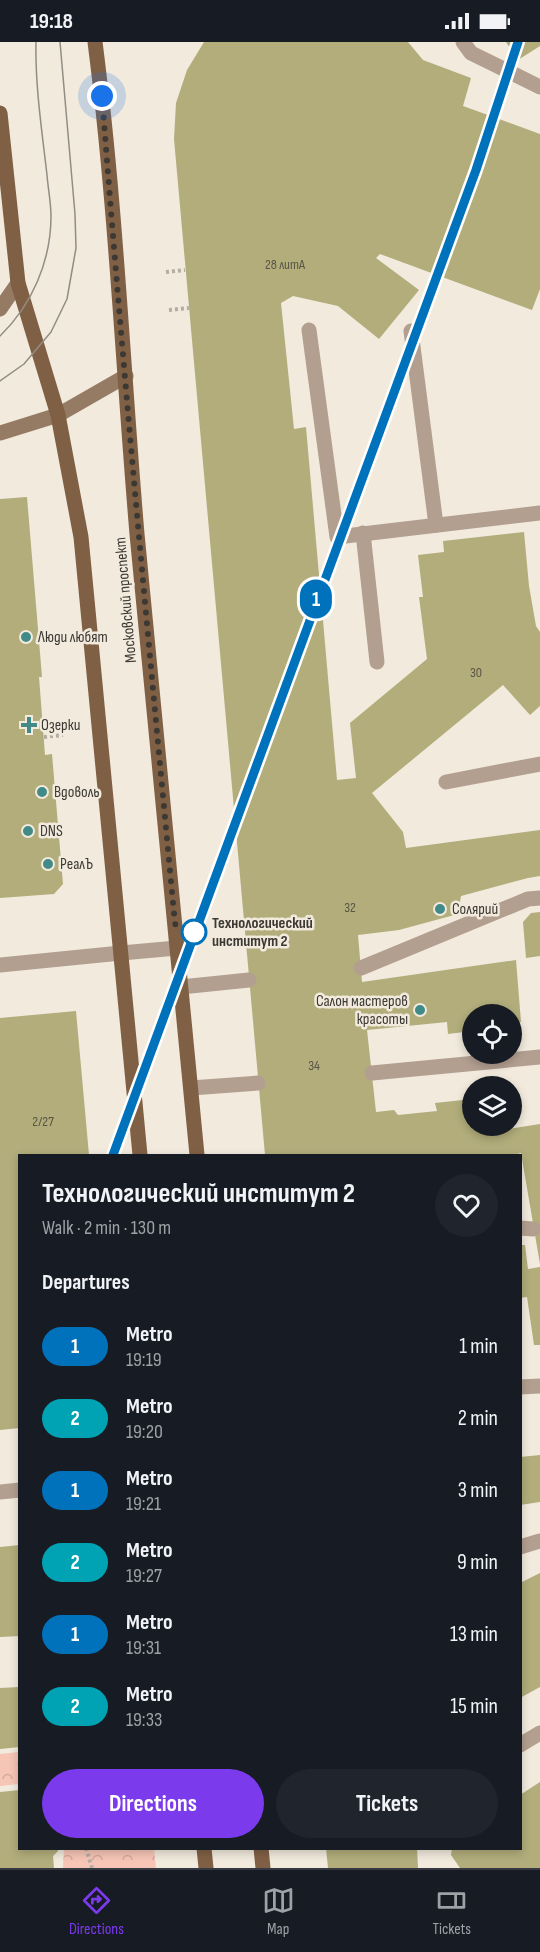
<!DOCTYPE html>
<html lang="en">
<head>
<meta charset="utf-8">
<style>
  body { margin:0; font-family:"Sofia Sans Condensed",sans-serif; background:#20242c; color:#f1f3f6; height:100vh; display:flex; flex-direction:column; font-size:22px; white-space:nowrap }
  * { box-sizing:border-box; margin:0 }
  p { font-size:20px; color:#9ea1a6 }
  .icon { flex:none; width:33px; height:33px; fill:none; stroke:currentColor; stroke-width:2; stroke-linecap:round; stroke-linejoin:round }
  .map { position:relative; flex:1; overflow:hidden }
  .sheet { position:absolute; left:18px; top:1112px; width:504px; height:696px; display:flex; flex-direction:column; background:#171b24; border-radius:0px; box-shadow:0 3px 9px #0003 }
  .sheet>* { flex:none }
  .badge { padding:0 12px; border-radius:20px; font-size:21px; line-height:39px }
  .controls { position:absolute; left:462px; top:962px; display:grid; gap:12px }
  .controls a { display:grid; place-items:center; width:60px; height:60px; border-radius:50%; background:#171b24; box-shadow:0 3px 9px #0003; font-size:30px }
  .you { position:absolute; width:30px; height:30px; margin:-15px; border:4px solid #fff; border-radius:50%; background:#1a73e8; box-shadow:0 0 0 9px #1a73e833 }
  .map>.badge { position:absolute; translate:-50% -50%; box-shadow:0 0 0 3px #fff }
  h2 { padding:0 24px; font-size:22px; line-height:54px }
  .round { display:grid; place-items:center; flex:none; width:63px; height:63px; border-radius:32px; background:#20242c }
  .head { display:flex; align-items:center; justify-content:space-between; height:102px; padding:0 24px }
  h1 { font-size:28px; font-weight:700; line-height:45px }
  .button { display:flex; gap:12px; margin-top:auto; padding:12px 24px }
  .button a { flex:1; height:69px; border-radius:36px; background:#7c3aed; color:#fff; font-size:24px; font-weight:700; line-height:69px; text-align:center }
  .button a+a { background:#20242c; color:#f1f3f6 }
  ul { padding:0; list-style:none }
  li { display:flex; align-items:center; gap:18px; height:72px; padding:0 24px }
  li div { flex:1 }
  li b { display:block; font-size:22px }
  li em { font-style:normal }
  li .badge { min-width:66px; font-weight:700; text-align:center }
  .status { display:flex; justify-content:space-between; align-items:center; height:42px; padding:0 30px; background:#171b24; direction:ltr }
  .status svg { height:16px; fill:currentColor }
  .tabs { display:flex; justify-content:space-around; align-items:center; height:84px; border-top:2px solid #363941; background:#171b24; font-size:16px; color:#9ea1a6 }
  .tabs a { display:grid; justify-items:center; gap:3px }
  .tabs .active { color:#7c3aed }
  .map>svg:first-child { display:block }
</style>
</head>
<body>
<div class="status"><b>19:18</b><svg viewBox="0 0 49 12"><path d="M0 12V9h3v3zM5 12V6h3v6zM10 12V3h3v9zM15 12V0h3v12zM26 1h20v11H26zM47 4h2v5h-2z"/></svg></div>
<div class="map">
<svg width="540" height="1826" viewBox="0 0 540 1826">
  <defs>
    <pattern id="forest-crowns" width="20" height="18" patternUnits="userSpaceOnUse" patternTransform="scale(1.5)"><rect width="20" height="18" fill="#f6c5b6"/><path d="M2 6a3 3 0 1 1 6 0M12 15a3 3 0 1 1 6 0" fill="none" stroke="#d4aa9d"/></pattern>
  </defs>
  <rect width="100%" height="100%" fill="#f1eadd"/>
  <g fill="url(#forest-crowns)">
    <path d="M19,1710V1742L0,1744V1712Z"/>
    <path d="M64,1806H154L156,1826H63Z"/>
  </g>
  <g fill="#b2ad7b">
    <path d="M204,0H408L423,18L471,36L463,64L540,92V247L532,268L380,212L376,216L419,248L379,297L338,264L293,254L281,261L294,387L306,385L337,738L356,736L350,681L427,617L419,555H423L418,513L444,510L443,499L524,490L529,544L536,584L540,590V664L530,673L503,643L372,751L403,790L406,806L540,788V834L528,836L461,854L458,872L399,888L358,893L362,940L516,918L521,980L512,981V972H472V989L448,992L447,980L367,988L376,1070L394,1068L398,1073L437,1069L435,1061L472,1057V1083H489L490,1090L540,1082V1222L521,1111L514,1113H265L174,97L176,61L187,28Z"/>
    <path d="M506,0H540V4L518,18Z"/>
    <path d="M27,455L42,635H39L45,713L52,712L63,842L54,852L0,856V457Z"/>
    <path d="M540,870V914L526,916L523,880L531,871Z"/>
    <path d="M76,969L89,1113H20V1386L0,1388V976Z"/>
    <path d="M520,1203H525L528,1227L540,1225V1303H534L527,1255L520,1256Z"/>
    <path d="M540,1413V1460L520,1463V1415Z"/>
    <path d="M20,1503V1594L0,1595V1505Z"/>
    <path d="M540,1531V1645L520,1656V1541Z"/>
    <path d="M20,1645V1705L0,1707V1646Z"/>
    <path d="M540,1740V1826H460L451,1813L452,1806H520V1753Z"/>
    <path d="M20,1748V1806H58V1809L53,1814L54,1826H0V1750Z"/>
    <path d="M326,1806H417L418,1826H328Z"/>
  </g>
  <g fill="none" stroke-linecap="round" stroke-linejoin="round">
    <g stroke="#b3ada3" stroke-width="4" stroke-dasharray="3 3" stroke-linecap="butt">
      <path d="M166,230L185,228"/>
      <path d="M169,268L189,266"/>
      <path d="M44,695L63,693"/>
      <path d="M86,1806L92,1826"/>
    </g>
    <g stroke="#b29f90" stroke-width="15">
      <path d="M463,0L471,11L540,45"/>
      <path d="M309,288L337,495L540,471"/>
      <path d="M411,289L436,483"/>
      <path d="M363,491L377,620"/>
      <path d="M446,740L540,722"/>
      <path d="M121,911L177,906"/>
      <path d="M361,926L528,857L540,856"/>
      <path d="M181,945L249,938"/>
      <path d="M372,1031L540,1015"/>
      <path d="M191,1046L258,1041"/>
      <path d="M520,1186L533,1187"/>
      <path d="M520,1345L540,1344"/>
      <path d="M520,1505L540,1499"/>
      <path d="M520,1703L540,1691"/>
    </g>
    <g stroke="#b29f90" stroke-width="15">
      <path d="M0,923L121,911"/>
      <path d="M0,1450L20,1448"/>
    </g>
    <g stroke="#957a64" stroke-width="15">
      <path d="M0,267L18,241"/>
      <path d="M0,391L58,373L126,334"/>
    </g>
    <g stroke="#806045" stroke-width="15">
      <path d="M95,0C116,163 123,328 137,492C156,699 178,906 197,1113"/>
      <path d="M0,71L18,241L58,373L81,495L140,1113"/>
      <path d="M204,1806L206,1826"/>
      <path d="M261,1806L263,1826"/>
    </g>
    <g stroke="#928d84" stroke-width="1.5">
      <path d="M0,294C32,263 51,219 51,174C51,161 48,146 47,133C42,89 35,44 36,0"/>
      <path d="M0,339L24,322L51,290L67,257L76,206L75,172L60,0"/>
    </g>
  </g>
  <g fill="none" stroke-linecap="round" stroke-linejoin="round">
    <g stroke="#fff" stroke-width="14">
      <path id="line" d="M113,1113L476,128L518,0"/>
    </g>
    <use href="#line" stroke="#0072bc" stroke-width="9"/>
    <path stroke="#3c3934" stroke-width="6" stroke-dasharray="0 10.8" d="M102,54C123,330 149,606 175,882L194,890"/>
  </g>
  <g fill="#428a87" stroke="#f1eadd" stroke-width="2">
    <circle cx="26" cy="595" r="6"/>
    <path d="M26 674h6v6h6v6h-6v6h-6v-6h-6v-6h6z"/>
    <circle cx="42" cy="750" r="6"/>
    <circle cx="28" cy="789" r="6"/>
    <circle cx="48" cy="822" r="6"/>
    <circle cx="440" cy="867" r="6"/>
    <circle cx="420" cy="968" r="6"/>
  </g>
  <circle fill="#fff" stroke="#0072bc" stroke-width="3" cx="194" cy="890" r="12"/>
  <g text-anchor="middle" dominant-baseline="central" stroke-width="5" stroke-linejoin="round" paint-order="stroke">
    <g font-size="14" fill="#5a5646">
      <text x="285" y="222">28 литА</text>
      <text x="476" y="630">30</text>
      <text x="350" y="865">32</text>
      <text x="314" y="1023">34</text>
      <text x="43" y="1079">2/27</text>
    </g>
    <g font-size="16" fill="#3c3934" stroke="#f1eadd">
      <text transform="translate(126 558) rotate(-95)">Московский проспект</text>
    </g>
    <g font-size="16" fill="#3c3934" stroke="#f1eadd" text-anchor="start">
      <text x="38" y="595">Люди любят</text>
      <text x="41" y="683">Озерки</text>
      <text x="54" y="750">Вдоволь</text>
      <text x="40" y="789">DNS</text>
      <text x="60" y="822">РеалЪ</text>
      <text x="452" y="867">Солярий</text>
      <text x="408" y="959" text-anchor="end">Салон мастеров<tspan x="408" dy="18">красоты</tspan></text>
    </g>
    <g font-size="16" font-weight="bold" fill="#3c3934" stroke="#f1eadd" text-anchor="start">
      <text x="212" y="881">Технологический<tspan x="212" dy="18">институт 2</tspan></text>
    </g>
  </g>
</svg>
<div class="controls">
<a><svg class="icon" aria-label="locate" viewBox="0 0 24 24"><circle cx="12" cy="12" r="6"/><path d="M12 2v4M12 18v4M2 12h4M18 12h4"/></svg></a>
<a><svg class="icon" aria-label="layers" viewBox="0 0 24 24"><path d="M12 4l9 5-9 5-9-5zM3 14l9 5 9-5"/></svg></a>
</div>
<div class="you" style="left:102px;top:54px"></div>
<b class="badge" style="left:316px;top:557px;background:#0072bc;color:#fff">1</b>
<section class="sheet">
<div class="head"><div><h1>Технологический институт 2</h1><p>Walk · 2 min · 130 m</p></div><a class="round"><svg class="icon" aria-label="heart" viewBox="0 0 24 24"><path d="M12 20l-8-8c-3-5 5-10 8-4 3-6 11-1 8 4z"/></svg></a></div>
<h2>Departures</h2>
<ul>
<li><span class="badge" style="background:#0072bc;color:#fff">1</span><div><b>Metro</b><p>19:19</p></div><em>1 min</em></li>
<li><span class="badge" style="background:#00a3b4;color:#fff">2</span><div><b>Metro</b><p>19:20</p></div><em>2 min</em></li>
<li><span class="badge" style="background:#0072bc;color:#fff">1</span><div><b>Metro</b><p>19:21</p></div><em>3 min</em></li>
<li><span class="badge" style="background:#00a3b4;color:#fff">2</span><div><b>Metro</b><p>19:27</p></div><em>9 min</em></li>
<li><span class="badge" style="background:#0072bc;color:#fff">1</span><div><b>Metro</b><p>19:31</p></div><em>13 min</em></li>
<li><span class="badge" style="background:#00a3b4;color:#fff">2</span><div><b>Metro</b><p>19:33</p></div><em>15 min</em></li>
</ul>
<div class="button"><a>Directions</a><a>Tickets</a></div>
</section>
</div>
<nav class="tabs">
<a class="active"><svg class="icon" aria-label="directions" viewBox="0 0 24 24"><path d="M12 3l9 9-9 9-9-9zM9 14v-3h6M13 9l2 2-2 2"/></svg>Directions</a>
<a><svg class="icon" aria-label="map" viewBox="0 0 24 24"><path d="M3 6l6-2 6 2 6-2v14l-6 2-6-2-6 2zM9 4v14M15 6v14"/></svg>Map</a>
<a><svg class="icon" aria-label="tickets" viewBox="0 0 24 24"><path d="M3 7h18v10H3zM15 7v10"/></svg>Tickets</a>
</nav>
</body>
</html>
